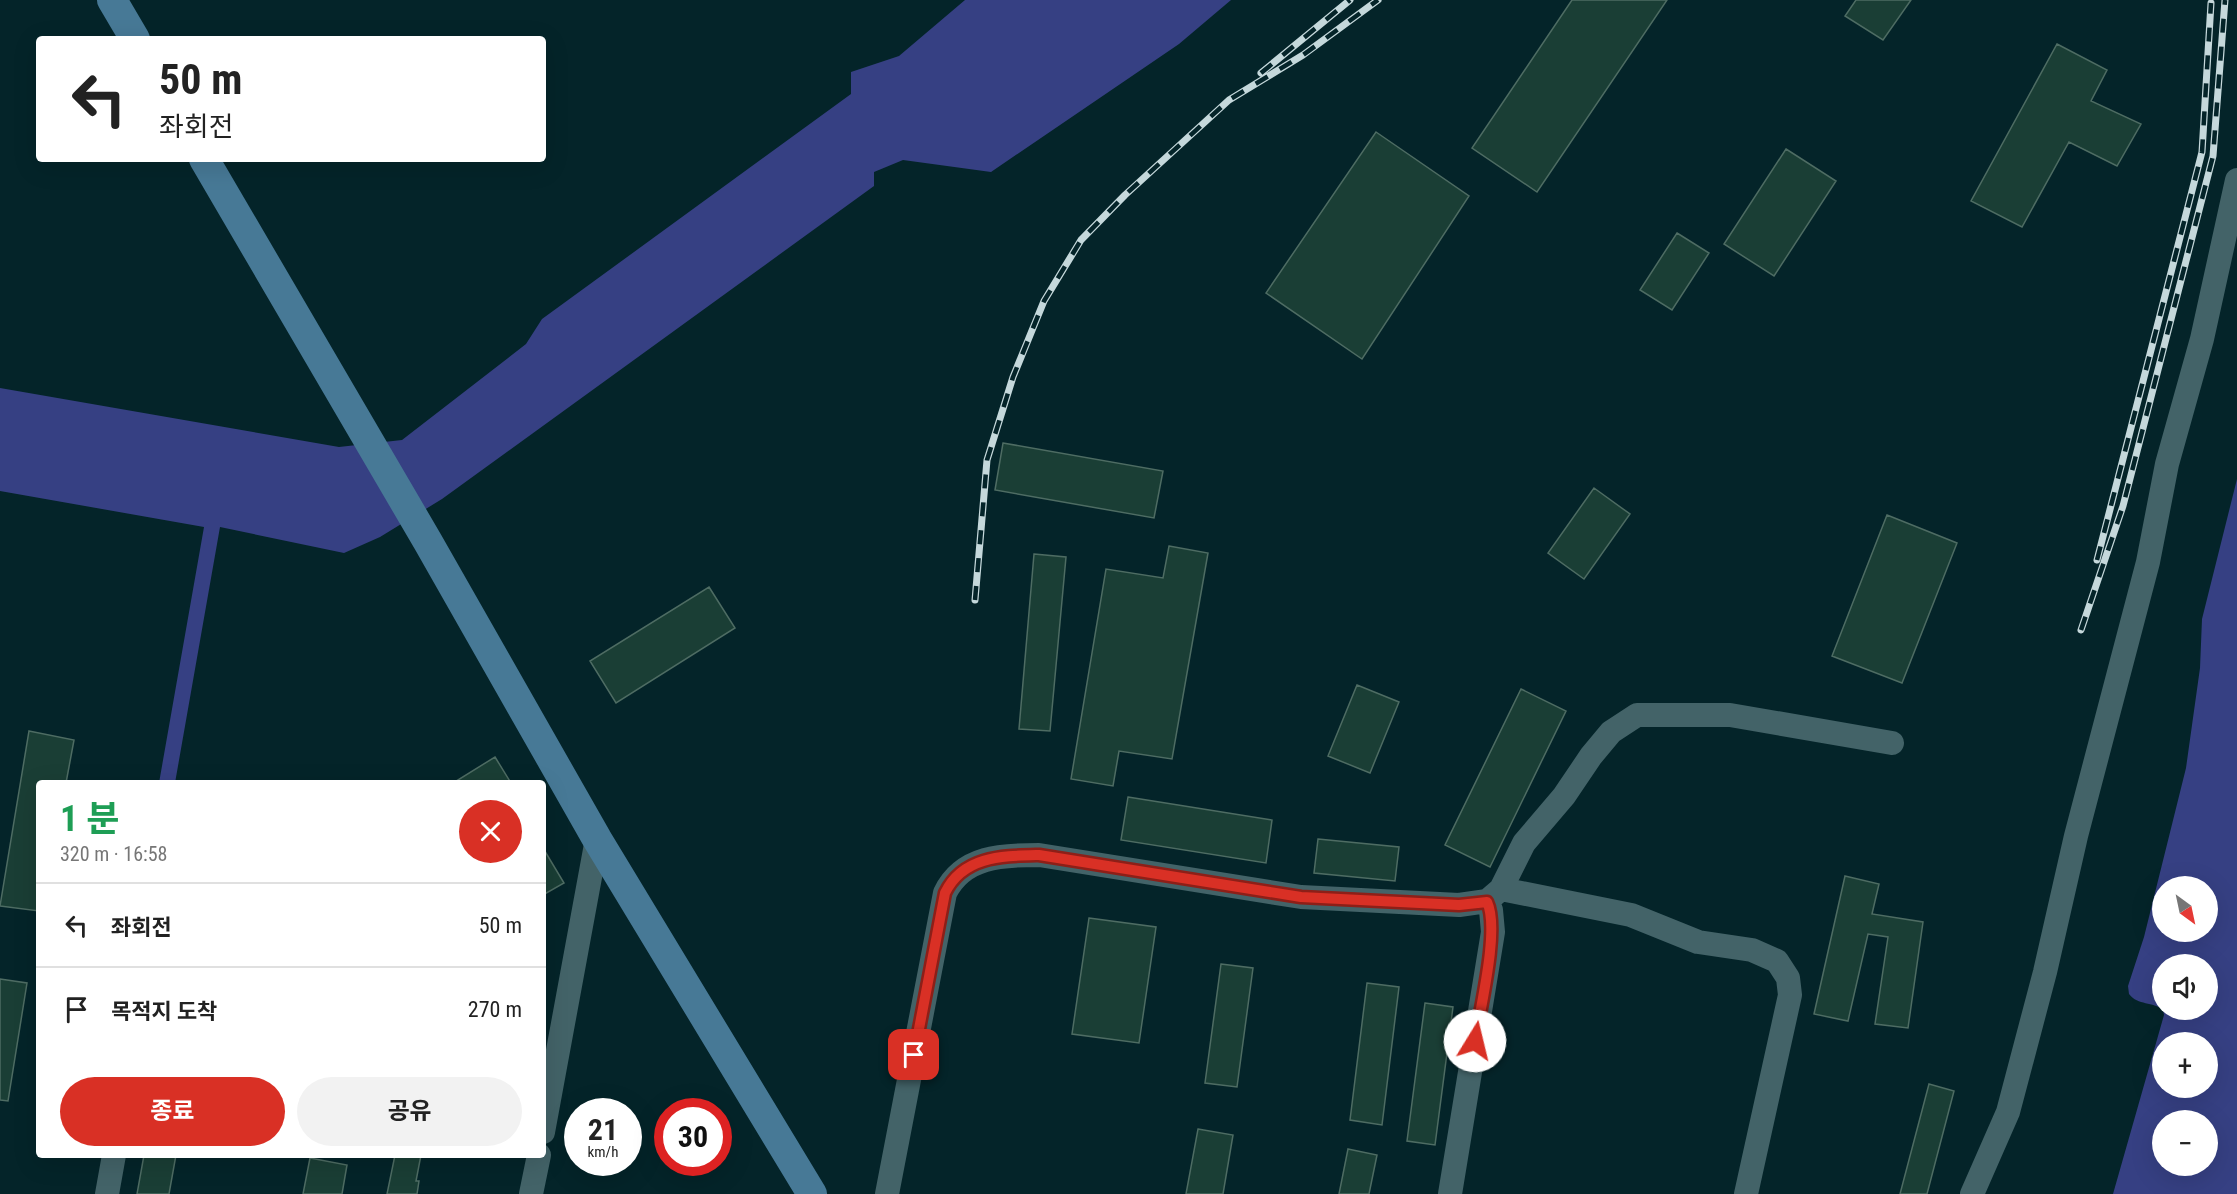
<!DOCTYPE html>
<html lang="ko">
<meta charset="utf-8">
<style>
:root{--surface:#fff;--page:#f2f2f2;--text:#222;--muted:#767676;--line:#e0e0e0;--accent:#d93025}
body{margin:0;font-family:"Roboto Condensed","Noto Sans KR",sans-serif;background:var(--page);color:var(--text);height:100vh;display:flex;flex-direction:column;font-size:22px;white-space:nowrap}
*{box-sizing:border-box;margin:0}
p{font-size:20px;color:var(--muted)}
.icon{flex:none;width:33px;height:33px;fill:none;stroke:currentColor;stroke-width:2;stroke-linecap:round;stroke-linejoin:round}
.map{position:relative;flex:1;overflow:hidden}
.side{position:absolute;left:36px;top:780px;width:510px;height:378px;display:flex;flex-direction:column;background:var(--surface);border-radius:6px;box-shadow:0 6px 24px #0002}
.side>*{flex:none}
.top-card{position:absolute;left:36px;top:36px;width:510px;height:126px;border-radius:6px;box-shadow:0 6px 24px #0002;background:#fff;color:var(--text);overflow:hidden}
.needle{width:39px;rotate:147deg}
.controls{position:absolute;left:2152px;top:876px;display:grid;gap:12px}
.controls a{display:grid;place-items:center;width:66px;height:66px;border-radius:50%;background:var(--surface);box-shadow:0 6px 24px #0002;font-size:30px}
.speed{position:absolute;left:564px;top:1098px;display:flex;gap:12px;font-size:30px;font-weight:700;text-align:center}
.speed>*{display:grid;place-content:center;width:78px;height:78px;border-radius:50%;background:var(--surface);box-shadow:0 6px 24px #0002;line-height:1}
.speed small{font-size:15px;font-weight:400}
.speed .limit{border:9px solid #d22;background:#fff;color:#111}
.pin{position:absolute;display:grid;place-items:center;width:51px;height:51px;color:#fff;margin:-26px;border-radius:12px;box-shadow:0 3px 9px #0006}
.me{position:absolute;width:66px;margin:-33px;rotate:9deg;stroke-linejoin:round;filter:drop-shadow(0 0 4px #0008)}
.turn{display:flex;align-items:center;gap:21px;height:126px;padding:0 24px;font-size:27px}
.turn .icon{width:78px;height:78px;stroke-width:2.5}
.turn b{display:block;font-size:42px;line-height:51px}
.round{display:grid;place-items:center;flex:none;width:63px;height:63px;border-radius:32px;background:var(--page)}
.summary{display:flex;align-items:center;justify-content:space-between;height:102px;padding:0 24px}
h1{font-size:36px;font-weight:700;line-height:45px;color:#1e9e55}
.action{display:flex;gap:12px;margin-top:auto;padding:12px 24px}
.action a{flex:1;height:69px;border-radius:36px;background:var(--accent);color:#fff;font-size:24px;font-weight:700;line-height:69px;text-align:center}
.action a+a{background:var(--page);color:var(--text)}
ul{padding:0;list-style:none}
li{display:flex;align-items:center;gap:18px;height:84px;padding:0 24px;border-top:2px solid var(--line)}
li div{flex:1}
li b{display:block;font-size:22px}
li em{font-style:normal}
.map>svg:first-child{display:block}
.water{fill:#364083;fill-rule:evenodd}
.building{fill:#1a3e35;stroke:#4e6c63;stroke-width:1.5}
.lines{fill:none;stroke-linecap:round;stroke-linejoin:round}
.minor{stroke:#436368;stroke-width:24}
.major{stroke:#477996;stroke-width:30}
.rail-casing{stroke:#c5d8db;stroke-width:7}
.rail{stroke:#042429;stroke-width:4.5;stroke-dasharray:14;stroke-linecap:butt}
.route-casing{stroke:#8d1f18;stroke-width:15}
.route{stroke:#d93025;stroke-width:10}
</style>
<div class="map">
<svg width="2237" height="1194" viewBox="0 0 2237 1194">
<rect width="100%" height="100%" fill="#042429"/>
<path class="water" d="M965,0H1231L1179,44L991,172L903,160L874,172V186L442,499L380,537L344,553L220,527L175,783H159L204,527L0,491V388L339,447L402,440L526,344L542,319L851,94V72L899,56Z
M2237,479V1194H2113L2164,1015L2163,1010C2153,1001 2138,1006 2129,994L2128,986L2144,937L2186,768L2200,668L2202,619ZM2163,886H2208V932H2163ZM2163,964H2208V1010H2163ZM2163,1042H2208V1088H2163ZM2163,1120H2208V1166H2163Z"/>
<path class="building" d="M1572,0H1667L1537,192L1472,148Z
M1856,0H1911L1883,40L1845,16Z
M2057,44L2107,70L2091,101L2141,124L2117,166L2069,142L2022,227L1971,201Z
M1376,132L1469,196L1362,359L1266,293Z
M1786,149L1836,181L1774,276L1724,244Z
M1677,233L1709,253L1672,310L1640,290Z
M1003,443L1163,471L1154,518L995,490Z
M1594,488L1630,514L1584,579L1548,553Z
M1887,515L1957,543L1902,683L1832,656Z
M1169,546L1208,553L1172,759L1119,751L1113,786L1071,779L1106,569L1163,578Z
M1034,554L1066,557L1050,731L1019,729Z
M709,587L735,628L616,703L590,661Z
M1357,685L1399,702L1370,773L1328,756Z
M1521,689L1566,711L1490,867L1445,845Z
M29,731L74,740L66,783H39V911L0,906Z
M495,757L511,783H453Z
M1128,797L1272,820L1266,863L1121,840Z
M1318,839L1399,847L1395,881L1314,873Z
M543,848L564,883L543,895Z
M1845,876L1879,884L1872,914L1923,922L1908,1028L1875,1024L1888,937L1868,934L1848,1021L1814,1014Z
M1089,918L1156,927L1139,1043L1072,1034Z
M1221,964L1253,968L1237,1087L1205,1083Z
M0,979L27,983L8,1101L0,1100Z
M1367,983L1399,987L1382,1125L1350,1120Z
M1425,1003L1453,1007L1435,1145L1407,1141Z
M1929,1084L1954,1091L1927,1194H1900Z
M1198,1129L1233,1135L1223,1194H1186Z
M1348,1149L1377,1155L1369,1194H1339Z
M144,1155H176L169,1194H137Z
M395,1155H421L416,1181H419L417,1194H387Z
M310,1158L347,1165L342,1194H303Z"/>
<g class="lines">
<path class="minor" d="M1501,889L1631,915L1698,942L1752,950L1777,961L1788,978L1790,995L1746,1194
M543,1132L597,839
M107,1194L114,1155
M531,1194L539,1155
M887,1194L945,893C963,856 1002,855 1039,855L1301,897L1459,905L1487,901L1501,889L1524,843L1564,796L1591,756L1611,732L1637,715H1730L1892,743
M1450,1194L1493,932L1491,910L1487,901
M1972,1194L2008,1112L2045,972L2076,836L2148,562L2167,464L2202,339L2237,180"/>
<path class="major" d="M112,0L135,39
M204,159L428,542L597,839L812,1194"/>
<g class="rail-casing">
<path id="rail" d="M1261,73L1350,0
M2097,560L2202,152L2211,3
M975,600L987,460L1013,377L1044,301L1081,240L1125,195L1229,100L1303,55L1378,0
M2081,630L2123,506L2213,156L2225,0"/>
</g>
<use href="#rail" class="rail"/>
</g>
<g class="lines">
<g class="route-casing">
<path id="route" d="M914,1055L945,893C963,856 1002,856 1039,855L1301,897L1459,905L1487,902C1500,929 1480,1009 1475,1041"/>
</g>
<use href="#route" class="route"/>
</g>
</svg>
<div class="controls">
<a><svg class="needle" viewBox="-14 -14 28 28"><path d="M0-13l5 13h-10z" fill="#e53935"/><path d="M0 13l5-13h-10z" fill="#767676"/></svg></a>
<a><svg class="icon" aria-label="sound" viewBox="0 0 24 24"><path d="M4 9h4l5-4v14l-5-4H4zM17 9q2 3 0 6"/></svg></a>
<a>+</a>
<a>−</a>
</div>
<div class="speed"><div>21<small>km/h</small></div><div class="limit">30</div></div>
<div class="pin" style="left:914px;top:1055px;background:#d93025"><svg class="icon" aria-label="arrive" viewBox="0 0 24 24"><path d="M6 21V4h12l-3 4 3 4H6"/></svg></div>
<svg class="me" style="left:1475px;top:1041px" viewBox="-20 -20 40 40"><circle r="19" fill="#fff"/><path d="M0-13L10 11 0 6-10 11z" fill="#d93025"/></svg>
<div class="top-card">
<div class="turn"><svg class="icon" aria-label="left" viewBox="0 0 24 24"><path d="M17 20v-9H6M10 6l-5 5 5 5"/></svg><div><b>50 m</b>좌회전</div></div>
</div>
<section class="side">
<div class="summary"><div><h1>1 분</h1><p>320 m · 16:58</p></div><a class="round" style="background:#d93025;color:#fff"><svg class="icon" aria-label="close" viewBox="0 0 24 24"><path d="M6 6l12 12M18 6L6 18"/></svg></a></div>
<ul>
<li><svg class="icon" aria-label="left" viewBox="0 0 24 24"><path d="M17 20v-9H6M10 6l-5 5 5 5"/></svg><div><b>좌회전</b></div><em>50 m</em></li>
<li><svg class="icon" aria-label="arrive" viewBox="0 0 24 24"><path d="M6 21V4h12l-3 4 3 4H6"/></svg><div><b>목적지 도착</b></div><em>270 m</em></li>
</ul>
<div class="action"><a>종료</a><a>공유</a></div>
</section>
</div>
